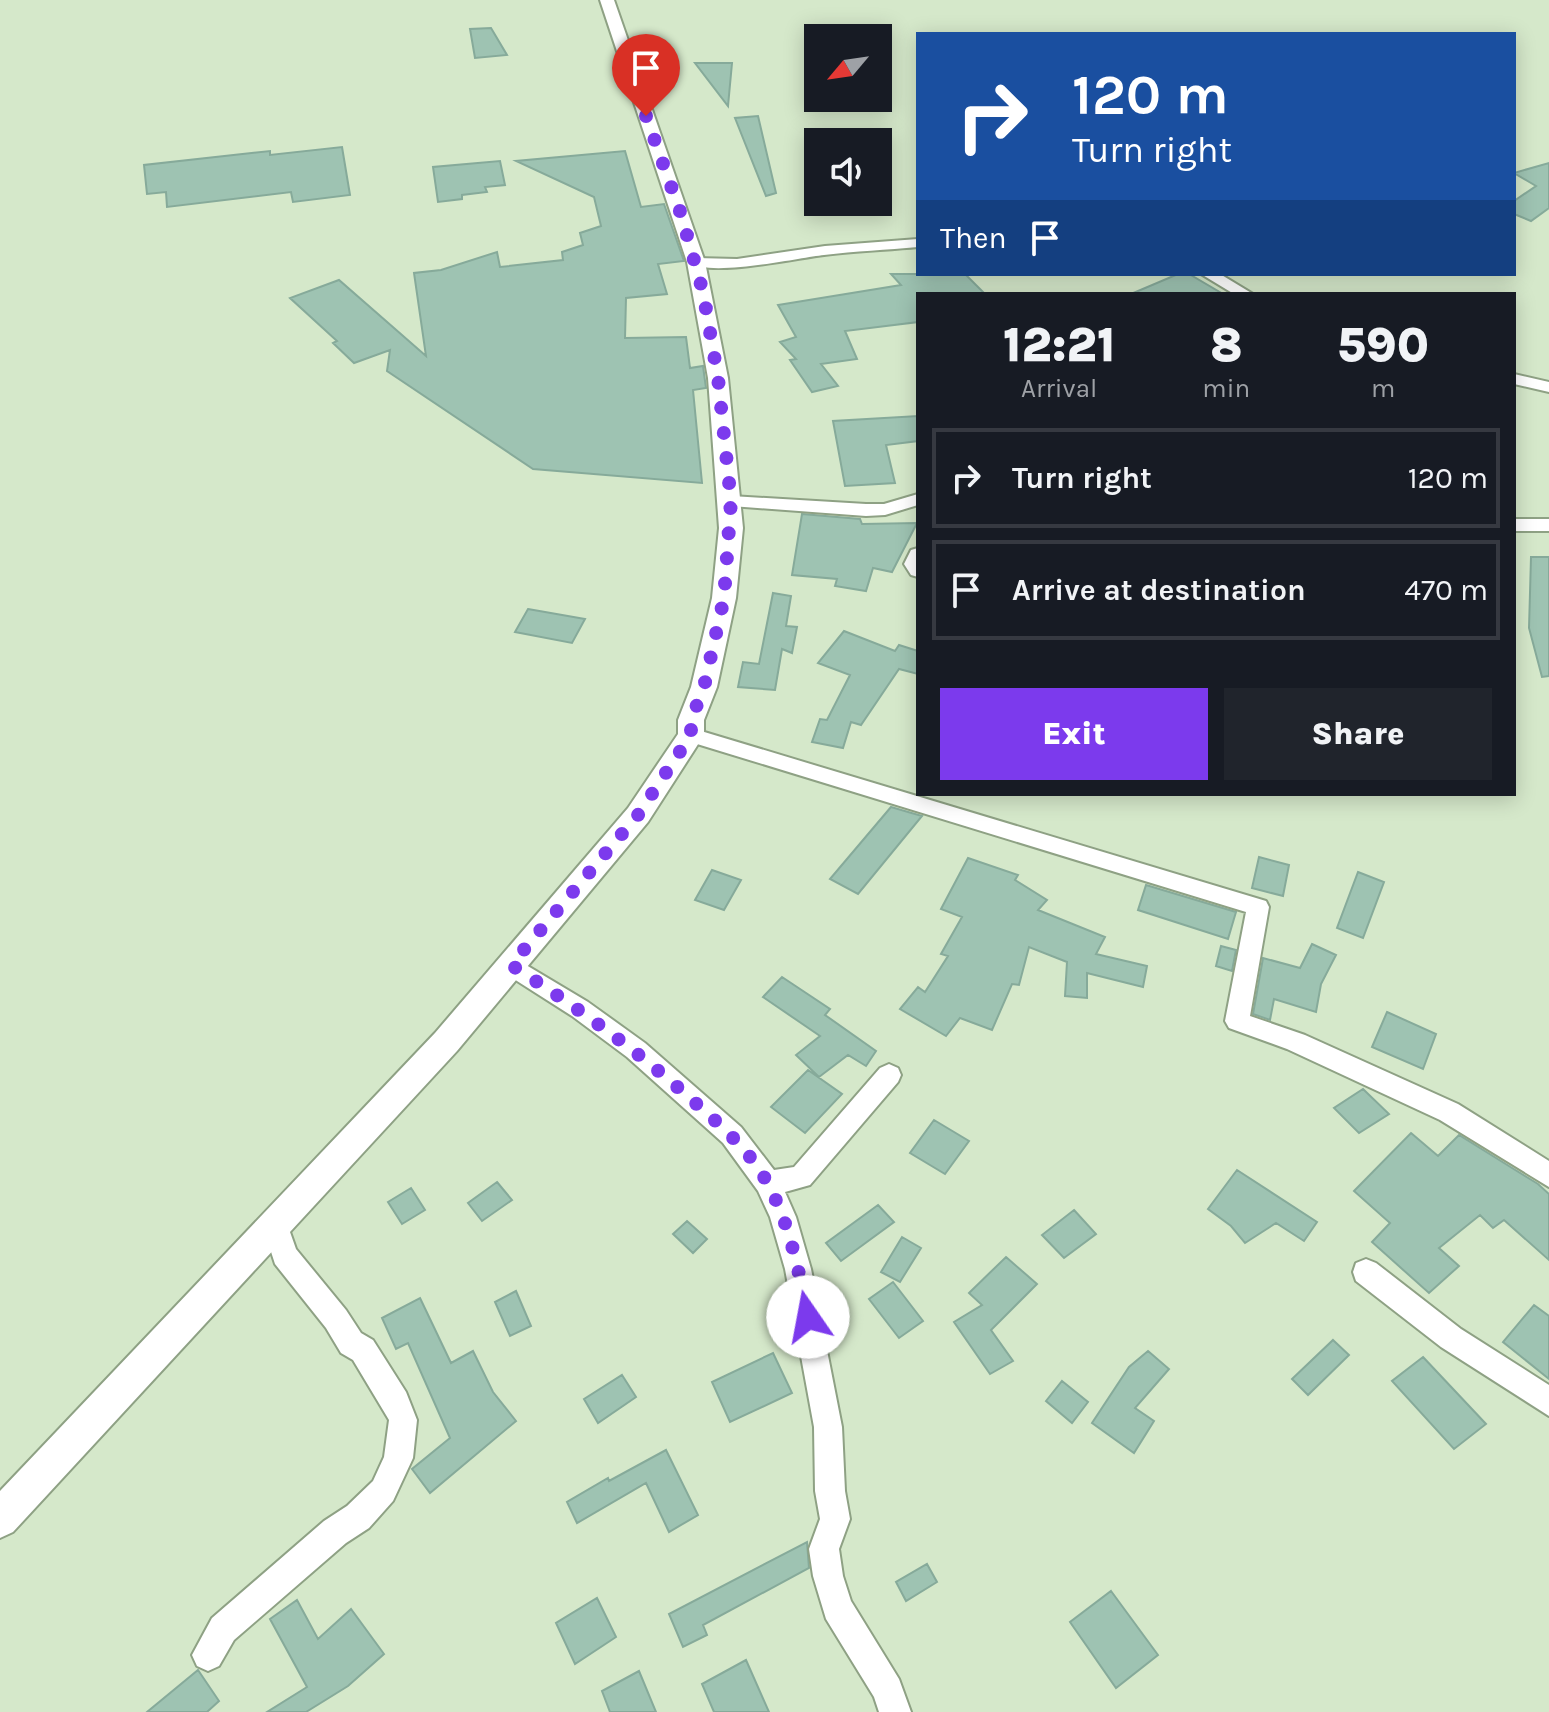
<!DOCTYPE html>
<style>
:root{--surface:#171b24;--page:#20242c;--text:#f1f3f6;--muted:#9ea1a6;--line:#363941;--accent:#7c3aed}
body{margin:0;font-family:Karla,sans-serif;background:var(--page);color:var(--text);height:100vh;display:flex;flex-direction:column;font-size:30px;white-space:nowrap}
*{box-sizing:border-box;margin:0}
p{font-size:26px;color:var(--muted)}
.icon{flex:none;width:44px;height:44px;fill:none;stroke:currentColor;stroke-width:2;stroke-linecap:round;stroke-linejoin:round}
.map{position:relative;flex:1;overflow:hidden}
.details{position:absolute;left:916px;top:292px;width:600px;height:504px;display:flex;flex-direction:column;background:var(--surface);border-radius:0px;box-shadow:0 4px 20px #0003}
.details>*{flex:none}
.hud{position:absolute;left:916px;top:32px;width:600px;height:244px;border-radius:0px;box-shadow:0 4px 20px #0003;background:#1a4fa0;color:#fff;overflow:hidden}
.needle{width:52px;rotate:241deg}
.tools{position:absolute;left:804px;top:24px;display:grid;gap:16px}
.tools a{display:grid;place-items:center;width:88px;height:88px;border-radius:0px;background:var(--surface);box-shadow:0 4px 20px #0003;font-size:40px}
.pin{position:absolute;display:grid;place-items:center;width:68px;height:68px;color:#fff;margin:-82px -34px;border-radius:50% 50% 50% 0;rotate:-45deg;box-shadow:0 0 8px #0007}
.pin .icon{rotate:45deg}
.me{position:absolute;width:88px;margin:-44px;rotate:348deg;stroke-linejoin:round;filter:drop-shadow(0 0 6px #0008)}
.turn{display:flex;align-items:center;gap:28px;height:168px;padding:0 24px;font-size:36px}
.turn .icon{width:104px;height:104px;stroke-width:2.5}
.turn b{display:block;font-size:56px;line-height:68px}
.then{display:flex;align-items:center;height:76px;padding:0 24px;background:#0003;gap:16px;font-size:30px}
.eta{display:flex;justify-content:space-evenly;align-items:center;height:136px;text-align:center}
.eta b{font-size:48px;font-weight:800;line-height:56px}
.button{display:flex;gap:16px;margin-top:auto;padding:16px 24px}
.button a{flex:1;height:92px;border-radius:0px;background:var(--accent);color:#fff;font-size:32px;font-weight:800;line-height:92px;text-align:center}
.button a+a{background:var(--page);color:var(--text)}
ul{padding:0;list-style:none}
li{display:flex;align-items:center;gap:24px;height:100px;margin:0 16px 12px;padding:0 8px;border:4px solid var(--line);border-radius:0px}
li div{flex:1}
li b{display:block;font-size:30px}
li em{font-style:normal}
.map>svg:first-child{display:block}
.building{fill:#9ec3b2;stroke:#86aa9a;stroke-width:2}
.lines{fill:none;stroke-linecap:round;stroke-linejoin:round}
.minor-casing{stroke:#8ea184;stroke-width:4}
.tertiary-casing{stroke:#8ea184;stroke-width:4}
.minor{fill:#fff;fill-rule:evenodd}
.tertiary{fill:#fff;fill-rule:evenodd}
.route{stroke:#7c3aed;stroke-width:14;stroke-dasharray:0 25.2}
</style>
<div class="map">
<svg width="1549" height="1712" viewBox="0 0 1549 1712">
<rect width="100%" height="100%" fill="#d5e8ca"/>
<path class="building" d="M491,28L507,55L475,58L470,29Z
M695,63H732L728,106Z
M758,116L776,193L766,196L735,118Z
M342,147L350,195L293,202L291,192L167,207L166,192L147,194L144,165L270,151V155Z
M625,151L641,207L664,204L684,261L658,264L667,294L626,298L625,338L686,337L690,368L703,366L706,388L693,390L702,483L533,469L387,371L390,350L354,363L333,343L337,341L290,298L339,280L426,356L414,273L441,270L497,252L500,267L563,260L562,252L583,245L580,233L601,226L594,197L516,161Z
M500,161L505,185L485,187L487,192L462,195V199L438,202L433,167Z
M1549,163V208L1531,221L1514,214V201L1536,186L1514,173Z
M891,274H965L985,294H918V322L845,331L857,359L821,364L838,386L812,392L790,360L796,359L780,342L796,337L778,305L901,285Z
M1178,274H1189L1223,294H1131Z
M918,416V441L886,445L895,483L845,486L833,421Z
M802,514L860,519L862,524L917,523L892,572L873,568L866,591L835,586L837,579L792,575Z
M1531,557H1549V676L1542,677L1529,628Z
M773,593L791,596L786,626L797,627L792,653L782,649L775,690L738,687L743,662L759,664Z
M528,609L585,619L572,643L515,632Z
M844,631L895,651L899,645L918,651V674L899,669L861,725L851,722L843,748L812,742L820,719L827,720L850,675L818,663Z
M891,807L922,816L858,894L830,879Z
M1259,857L1289,865L1283,896L1252,888Z
M968,858L1018,875L1015,880L1047,900L1038,910L1105,937L1096,954L1147,966L1143,987L1087,973V998L1065,996L1067,962L1029,947L1019,985L1012,984L992,1030L960,1018L946,1036L900,1009L918,987L925,992L948,956L941,954L962,917L941,909Z
M712,870L741,880L724,910L695,900Z
M1358,872L1384,882L1363,938L1337,928Z
M1146,885L1236,912L1228,939L1138,910Z
M1312,944L1336,955L1321,984L1316,1012L1274,999L1270,1020L1253,1014L1263,958L1300,968Z
M1221,946L1236,950L1232,971L1216,966Z
M782,977L830,1009L825,1015L876,1051L866,1066L848,1055L819,1077L796,1055L820,1036L763,997Z
M1387,1012L1436,1034L1423,1069L1372,1047Z
M808,1070L842,1094L805,1133L771,1107Z
M1363,1089L1389,1114L1359,1133L1334,1108Z
M934,1120L969,1141L945,1174L910,1153Z
M1411,1133L1438,1156L1459,1135L1538,1184L1549,1194V1260L1504,1220L1493,1228L1480,1215L1439,1248L1459,1266L1429,1293L1372,1242L1390,1223L1354,1191Z
M1237,1170L1317,1222L1304,1241L1276,1223L1245,1243L1231,1226L1208,1209Z
M497,1182L512,1200L482,1221L468,1203Z
M411,1188L425,1210L402,1224L388,1202Z
M878,1205L894,1222L841,1261L826,1243Z
M1074,1210L1096,1234L1064,1258L1042,1235Z
M687,1221L707,1239L693,1253L673,1234Z
M902,1237L921,1248L900,1282L881,1272Z
M1006,1257L1037,1284L991,1330L1013,1361L990,1374L954,1322L982,1305L969,1293Z
M893,1282L923,1321L899,1338L869,1299Z
M516,1291L531,1326L510,1336L495,1302Z
M420,1298L451,1363L473,1351L493,1392L516,1421L430,1493L412,1469L450,1438L408,1343L396,1349L382,1318Z
M1534,1305L1549,1316V1379L1503,1342Z
M1333,1340L1349,1355L1308,1395L1292,1379Z
M1148,1351L1169,1369L1135,1408L1154,1421L1134,1453L1092,1423L1129,1367Z
M773,1353L792,1393L730,1422L712,1382Z
M1423,1357L1486,1424L1454,1449L1392,1381Z
M622,1375L636,1397L598,1423L584,1399Z
M1062,1381L1088,1402L1072,1423L1046,1401Z
M666,1450L698,1515L669,1532L646,1483L577,1523L567,1502L608,1478L609,1481Z
M807,1542L809,1568L703,1625L707,1635L683,1647L669,1614Z
M927,1564L937,1582L906,1601L896,1582Z
M1111,1591L1158,1655L1116,1688L1070,1622Z
M597,1598L616,1637L575,1664L556,1623Z
M297,1600L318,1639L351,1609L384,1654L348,1686L306,1712H267L307,1687L270,1619Z
M746,1660L769,1712H714L702,1684Z
M198,1670L219,1701L207,1712H147Z
M639,1671L656,1712H610L602,1691Z"/>
<g class="lines">
<g class="minor-casing">
<path id="minor" d="M918,239V247C887,250 855,251 824,255C797,258 708,278 689,262L696,258L737,259L825,246Z
M1201,274H1220L1253,294H1234Z
M1514,374L1549,382V392L1514,384Z
M918,494V505L885,515L866,516L731,506L722,501L731,496L866,504H884Z
M1514,519H1549V531H1514Z
M918,548V577L911,575L904,564L911,550Z
M691,728L1266,901L1269,907L1250,1016L1305,1035L1458,1104L1549,1161V1187L1440,1120L1287,1049L1229,1028L1225,1021L1246,912L684,740L681,735L684,730Z
M511,956L588,1002L645,1043L741,1127L774,1170L794,1167L880,1068L889,1064L898,1068L901,1075L898,1082L810,1185L785,1192L796,1217L811,1269L842,1427L845,1491L850,1519L839,1549L843,1576L851,1601L899,1679L911,1712H879L874,1697L826,1619L813,1576L809,1549L820,1519L815,1491L814,1427L785,1269L770,1217L758,1191L723,1143L627,1057L572,1016L503,972L499,965L503,958Z
M275,1212L284,1215L296,1249L346,1310L361,1333L373,1340L406,1392L417,1420L413,1458L393,1501L369,1528L346,1543L234,1640L219,1666L208,1671L197,1666L192,1655L212,1618L324,1521L347,1506L373,1481L384,1457L389,1420L353,1360L341,1353L326,1328L275,1264L262,1224L266,1215Z
M1366,1259L1376,1263L1461,1329L1549,1385V1416L1441,1347L1356,1281L1353,1272L1356,1263Z"/>
</g>
<g class="tertiary-casing">
<path id="tertiary" d="M600,0H614L705,262L728,378L743,528L736,598L717,687L704,720V735L648,822L457,1051L13,1532L0,1538V1491L435,1033L628,808L678,734V720L691,687L712,598L719,528L708,378L687,262Z"/>
</g>
<use href="#minor" class="minor"/>
<use href="#tertiary" class="tertiary"/>
</g>
<g class="lines">
<path class="route" d="M646,116L681,214L703,292L718,378L731,501L724,598L704,687L691,720V735L638,815L511,965C575,1006 634,1048 691,1099C720,1125 749,1149 768,1184C790,1225 799,1272 808,1317"/>
</g>
</svg>
<div class="tools">
<a><svg class="needle" viewBox="-14 -14 28 28"><path d="M0-13l5 13h-10z" fill="#e53935"/><path d="M0 13l5-13h-10z" fill="#9ea1a6"/></svg></a>
<a><svg class="icon" aria-label="sound" viewBox="0 0 24 24"><path d="M4 9h4l5-4v14l-5-4H4zM17 9q2 3 0 6"/></svg></a>
</div>
<div class="pin" style="left:646px;top:116px;background:#d93025"><svg class="icon" aria-label="arrive" viewBox="0 0 24 24"><path d="M6 21V4h12l-3 4 3 4H6"/></svg></div>
<svg class="me" style="left:808px;top:1317px" viewBox="-20 -20 40 40"><circle r="19" fill="#fff"/><path d="M0-13L10 11 0 6-10 11z" fill="#7c3aed"/></svg>
<div class="hud">
<div class="turn"><svg class="icon" aria-label="right" viewBox="0 0 24 24"><path d="M7 20v-9h11M14 6l5 5-5 5"/></svg><div><b>120 m</b>Turn right</div></div>
<div class="then">Then<svg class="icon" aria-label="arrive" viewBox="0 0 24 24"><path d="M6 21V4h12l-3 4 3 4H6"/></svg></div>
</div>
<section class="details">
<div class="eta">
<div><b>12:21</b><p>Arrival</p></div>
<div><b>8</b><p>min</p></div>
<div><b>590</b><p>m</p></div>
</div>
<ul>
<li><svg class="icon" aria-label="right" viewBox="0 0 24 24"><path d="M7 20v-9h11M14 6l5 5-5 5"/></svg><div><b>Turn right</b></div><em>120 m</em></li>
<li><svg class="icon" aria-label="arrive" viewBox="0 0 24 24"><path d="M6 21V4h12l-3 4 3 4H6"/></svg><div><b>Arrive at destination</b></div><em>470 m</em></li>
</ul>
<div class="button"><a>Exit</a><a>Share</a></div>
</section>
</div>
